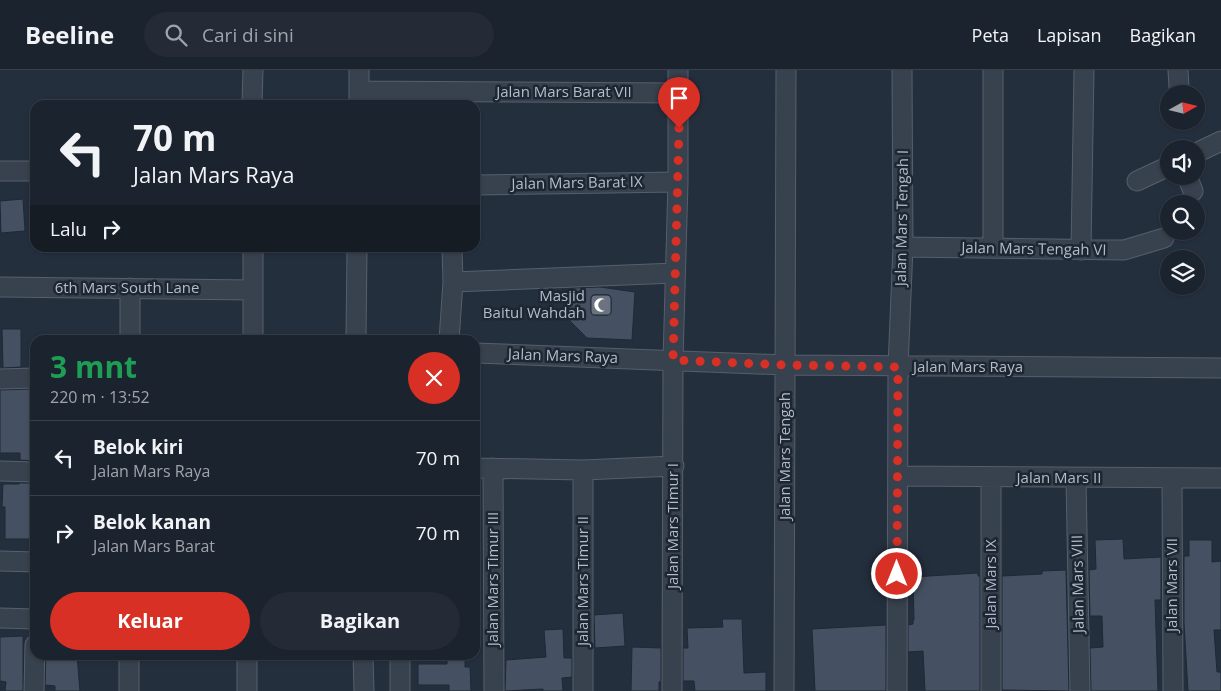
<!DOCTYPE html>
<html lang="id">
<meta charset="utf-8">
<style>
:root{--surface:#1b232e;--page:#242b36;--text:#f1f3f6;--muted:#a0a4aa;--line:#39404a;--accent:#d93025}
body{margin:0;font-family:"Open Sans",sans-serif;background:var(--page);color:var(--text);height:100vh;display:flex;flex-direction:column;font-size:19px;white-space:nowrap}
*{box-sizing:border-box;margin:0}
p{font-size:16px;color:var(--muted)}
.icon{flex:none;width:28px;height:28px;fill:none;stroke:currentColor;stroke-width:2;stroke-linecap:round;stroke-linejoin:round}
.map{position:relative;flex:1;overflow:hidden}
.sheet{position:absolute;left:30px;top:265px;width:450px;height:325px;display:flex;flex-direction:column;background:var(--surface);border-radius:15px;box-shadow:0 1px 4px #0004,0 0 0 1px var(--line)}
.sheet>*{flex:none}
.guide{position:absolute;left:30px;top:30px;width:450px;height:152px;border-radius:15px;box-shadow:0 1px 4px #0004,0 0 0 1px var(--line);background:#1b232e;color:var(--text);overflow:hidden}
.needle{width:32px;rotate:82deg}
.fabs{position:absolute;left:1160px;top:15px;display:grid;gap:10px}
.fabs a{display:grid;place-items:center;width:45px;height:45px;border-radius:50%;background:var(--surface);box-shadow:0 1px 4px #0004,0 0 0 1px var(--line);font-size:25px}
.pin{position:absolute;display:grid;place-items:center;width:42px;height:42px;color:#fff;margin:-51px -21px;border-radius:50% 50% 50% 0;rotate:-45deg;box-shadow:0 0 5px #0007}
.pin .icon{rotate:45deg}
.me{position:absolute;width:55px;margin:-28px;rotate:0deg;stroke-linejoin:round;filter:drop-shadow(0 0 4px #0008)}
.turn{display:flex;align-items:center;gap:18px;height:105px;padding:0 20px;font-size:22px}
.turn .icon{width:65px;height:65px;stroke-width:2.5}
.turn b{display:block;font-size:35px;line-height:42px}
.then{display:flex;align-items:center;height:48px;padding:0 20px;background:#0003;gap:10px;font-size:19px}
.round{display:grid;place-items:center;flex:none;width:52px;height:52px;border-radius:26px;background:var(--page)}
.summary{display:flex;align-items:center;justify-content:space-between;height:85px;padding:0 20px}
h1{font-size:30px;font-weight:700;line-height:38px;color:#1e9e55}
.cta{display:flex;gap:10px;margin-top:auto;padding:10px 20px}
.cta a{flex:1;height:58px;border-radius:30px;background:var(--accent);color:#fff;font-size:20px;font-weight:700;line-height:58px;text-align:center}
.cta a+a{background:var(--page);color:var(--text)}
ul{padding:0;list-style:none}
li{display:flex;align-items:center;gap:15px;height:75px;padding:0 20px;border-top:1px solid var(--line)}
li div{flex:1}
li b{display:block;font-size:19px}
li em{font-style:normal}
header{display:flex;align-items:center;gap:30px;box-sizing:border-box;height:70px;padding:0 25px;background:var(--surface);border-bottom:1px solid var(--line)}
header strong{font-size:24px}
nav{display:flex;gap:28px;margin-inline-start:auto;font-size:18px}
.search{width:350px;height:45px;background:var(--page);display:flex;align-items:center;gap:12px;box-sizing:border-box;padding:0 18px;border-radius:28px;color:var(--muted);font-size:19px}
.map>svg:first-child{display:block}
.building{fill:#455162;stroke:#1f2835}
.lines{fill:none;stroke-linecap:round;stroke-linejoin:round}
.minor-casing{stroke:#565f6c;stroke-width:21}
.minor{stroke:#38414e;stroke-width:19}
.route{stroke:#d93025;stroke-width:9;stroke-dasharray:0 16.2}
.labels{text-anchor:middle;stroke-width:5;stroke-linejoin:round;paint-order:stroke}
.street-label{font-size:15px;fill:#b4bcc9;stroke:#1d2633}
.poi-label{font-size:15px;fill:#b4bcc9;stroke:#1d2633;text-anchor:end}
</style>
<header>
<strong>Beeline</strong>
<div class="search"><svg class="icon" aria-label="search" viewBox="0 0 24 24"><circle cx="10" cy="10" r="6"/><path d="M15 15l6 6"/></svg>Cari di sini</div>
<nav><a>Peta</a><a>Lapisan</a><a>Bagikan</a></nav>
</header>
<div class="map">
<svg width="1221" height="621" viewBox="0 0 1221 621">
<rect width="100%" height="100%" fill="#242f3e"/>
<path class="building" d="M23,129L25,161L1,163L0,131Z
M600,217L635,222L632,270L587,268L566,247L573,218Z
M2,259H21V297L3,298Z
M30,319L31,349H35V391L20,390V383H0V320Z
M19,413H35V469H5V437H2L3,414H19Z
M1123,469L1124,489L1161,487V530H1155L1158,621H1091L1090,578L1103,577L1102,546H1090L1089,500L1096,499L1095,470Z
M1189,470H1212V492L1221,491V560H1214L1217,602H1221V621H1188L1184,553V486H1189Z
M1066,500L1069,621L1002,620V506L1042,504V501Z
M978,503V506H980V621H925L923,581L908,582V555L913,554V550H914L913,507Z
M623,543L625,576L595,578L594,545Z
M722,549H742L744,603L766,602V621H695L694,611H683V578H688L687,558L723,557Z
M886,555V621H815L812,559Z
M563,559L564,588H572V607L562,608L563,621H543V619L505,621L506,590L546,587L544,560Z
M23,566V621H5L6,612L0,611V567Z
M632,577L661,578V612H659V621H631Z
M46,585H77L80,621H55V616L45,615Z
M447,585H465V597H470L471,621H449V615H418V594H447Z"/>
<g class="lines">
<g class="minor-casing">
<path id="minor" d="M1178,0L1179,17
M359,21L679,23
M252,35L253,0
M359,35V0
M1196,83L1221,71
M0,101H35
M1187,106L1193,121
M1137,111L1169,96
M475,115L678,112
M903,177L1124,180L1164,168
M993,178V0
M1081,180L1084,0
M453,212L675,203
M0,217L253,220
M130,218V270
M253,270V178
M356,270L357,178
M449,270L453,212L452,178
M475,283L785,295L1221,298
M0,309L35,308
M475,398L583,400L674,396
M493,398L494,621
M0,401L35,402
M898,406L1221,408
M1076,408L1080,621
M1172,408L1173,621
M0,491L35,492
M0,548L35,549
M363,585L364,621
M34,621L35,575
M129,621V585
M247,621V585
M400,621V585
M583,621V400
M672,621L673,290L678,112V0
M784,621L786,0
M897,621L898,297L903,177L902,0
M991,621V408"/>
</g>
<use href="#minor" class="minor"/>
</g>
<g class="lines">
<path class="route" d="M679,58L673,290L785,295L898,297L897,504"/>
</g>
<defs>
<g id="mosque-square" transform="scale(1.125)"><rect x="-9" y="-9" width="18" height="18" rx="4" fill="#6b7280" stroke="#1d2633"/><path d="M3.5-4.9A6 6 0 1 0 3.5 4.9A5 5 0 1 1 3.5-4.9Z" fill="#fff"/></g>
</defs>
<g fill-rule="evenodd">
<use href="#mosque-square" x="601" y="235"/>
</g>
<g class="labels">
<g class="street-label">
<text x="564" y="27">Jalan Mars Barat VII</text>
<text transform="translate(577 113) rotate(-1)" y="5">Jalan Mars Barat IX</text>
<text transform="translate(902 148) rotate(-89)" y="5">Jalan Mars Tengah I</text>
<text transform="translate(1034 179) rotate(1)" y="5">Jalan Mars Tengah VI</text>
<text x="127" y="223">6th Mars South Lane</text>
<text transform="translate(563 286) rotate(2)" y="5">Jalan Mars Raya</text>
<text x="968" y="302">Jalan Mars Raya</text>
<text transform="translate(785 386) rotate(-90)" y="5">Jalan Mars Tengah</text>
<text x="1059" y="413">Jalan Mars II</text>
<text transform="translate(673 456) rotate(-90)" y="5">Jalan Mars Timur I</text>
<text transform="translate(493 509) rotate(-90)" y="5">Jalan Mars Timur III</text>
<text transform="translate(583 511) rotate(-90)" y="5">Jalan Mars Timur II</text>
<text transform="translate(991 514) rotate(-90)" y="5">Jalan Mars IX</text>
<text transform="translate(1078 514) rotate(-91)" y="5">Jalan Mars VIII</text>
<text transform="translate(1172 515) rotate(-90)" y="5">Jalan Mars VII</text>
</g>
<g class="poi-label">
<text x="585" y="231">Masjid<tspan x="585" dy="17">Baitul Wahdah</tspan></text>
</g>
</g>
</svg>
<div class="fabs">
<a><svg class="needle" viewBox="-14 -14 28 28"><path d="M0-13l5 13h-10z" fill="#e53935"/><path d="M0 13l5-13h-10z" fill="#a0a4aa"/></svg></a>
<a><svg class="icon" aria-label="sound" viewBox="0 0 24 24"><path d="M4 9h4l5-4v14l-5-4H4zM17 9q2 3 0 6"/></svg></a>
<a><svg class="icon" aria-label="search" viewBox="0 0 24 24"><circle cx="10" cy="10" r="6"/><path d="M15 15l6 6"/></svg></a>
<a><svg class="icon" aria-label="layers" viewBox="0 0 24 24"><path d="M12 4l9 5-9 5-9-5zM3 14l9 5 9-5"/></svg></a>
</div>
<div class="pin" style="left:679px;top:58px;background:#d93025"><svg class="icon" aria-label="arrive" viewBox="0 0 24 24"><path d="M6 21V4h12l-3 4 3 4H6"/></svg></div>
<svg class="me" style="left:897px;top:504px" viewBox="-20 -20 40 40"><circle r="17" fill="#d93025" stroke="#fff" stroke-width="3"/><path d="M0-11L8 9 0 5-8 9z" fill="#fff"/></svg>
<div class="guide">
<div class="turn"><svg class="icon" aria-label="left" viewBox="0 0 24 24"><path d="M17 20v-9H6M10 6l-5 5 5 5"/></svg><div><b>70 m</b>Jalan Mars Raya</div></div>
<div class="then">Lalu<svg class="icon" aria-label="right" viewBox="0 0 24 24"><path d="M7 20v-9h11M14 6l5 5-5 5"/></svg></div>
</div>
<section class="sheet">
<div class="summary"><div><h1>3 mnt</h1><p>220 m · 13:52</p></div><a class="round" style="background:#d93025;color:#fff"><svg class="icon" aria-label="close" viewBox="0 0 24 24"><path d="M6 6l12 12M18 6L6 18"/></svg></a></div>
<ul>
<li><svg class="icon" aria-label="left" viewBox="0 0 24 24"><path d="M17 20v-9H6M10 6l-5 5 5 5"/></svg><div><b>Belok kiri</b><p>Jalan Mars Raya</p></div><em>70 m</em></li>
<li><svg class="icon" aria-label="right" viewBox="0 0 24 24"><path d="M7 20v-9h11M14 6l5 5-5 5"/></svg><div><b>Belok kanan</b><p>Jalan Mars Barat</p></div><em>70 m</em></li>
</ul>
<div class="cta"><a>Keluar</a><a>Bagikan</a></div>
</section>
</div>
